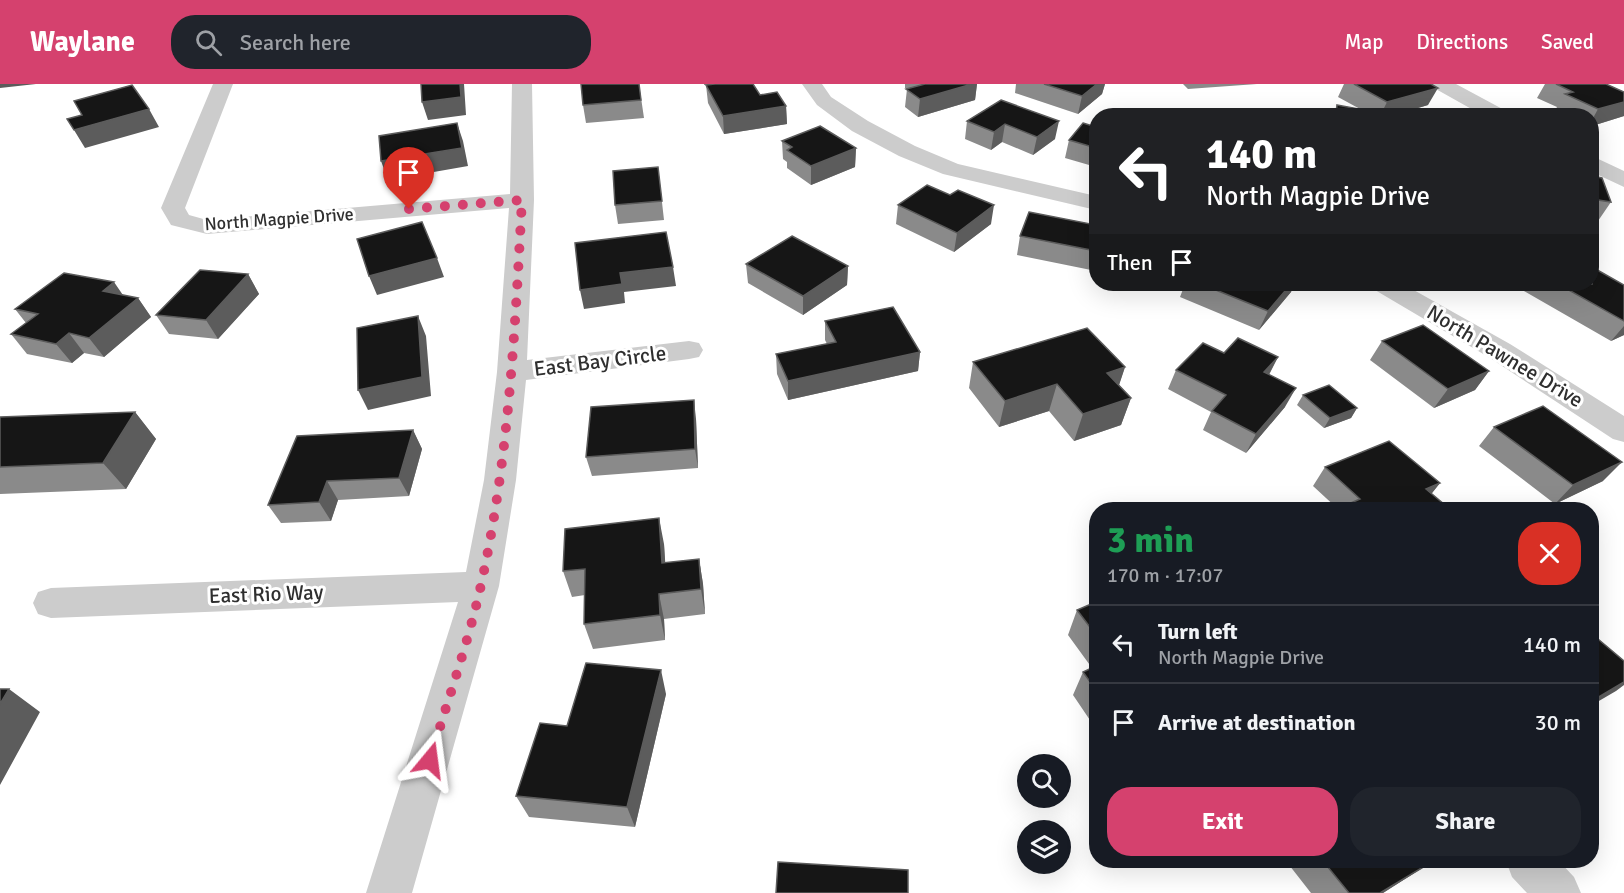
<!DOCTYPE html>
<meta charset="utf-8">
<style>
:root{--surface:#171b24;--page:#20242c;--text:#f1f3f6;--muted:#9ea1a6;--line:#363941;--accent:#d5416e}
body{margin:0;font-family:Signika,sans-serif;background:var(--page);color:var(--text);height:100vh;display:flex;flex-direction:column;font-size:22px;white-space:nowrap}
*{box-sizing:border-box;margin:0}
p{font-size:20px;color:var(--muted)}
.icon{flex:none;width:33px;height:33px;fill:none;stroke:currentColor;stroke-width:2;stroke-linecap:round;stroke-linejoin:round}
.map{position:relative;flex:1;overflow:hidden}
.drawer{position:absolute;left:1089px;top:418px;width:510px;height:366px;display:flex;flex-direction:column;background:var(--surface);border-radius:24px;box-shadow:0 6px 24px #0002}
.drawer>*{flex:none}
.guide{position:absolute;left:1089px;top:24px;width:510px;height:183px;border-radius:24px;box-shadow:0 6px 24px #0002;background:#202124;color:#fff;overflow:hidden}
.buttons{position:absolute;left:1017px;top:670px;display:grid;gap:12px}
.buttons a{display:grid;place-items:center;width:54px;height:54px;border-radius:50%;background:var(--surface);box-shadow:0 6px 24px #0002;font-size:30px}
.pin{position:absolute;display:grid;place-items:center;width:51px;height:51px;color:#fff;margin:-62px -26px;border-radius:50% 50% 50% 0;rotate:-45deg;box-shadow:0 0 6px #0007}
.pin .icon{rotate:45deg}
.me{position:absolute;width:66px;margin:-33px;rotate:16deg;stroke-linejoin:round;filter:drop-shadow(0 0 4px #0008)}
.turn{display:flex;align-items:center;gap:21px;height:126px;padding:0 18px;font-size:27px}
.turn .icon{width:78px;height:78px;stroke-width:2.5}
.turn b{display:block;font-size:42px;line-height:51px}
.then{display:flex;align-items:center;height:57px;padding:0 18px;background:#0003;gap:12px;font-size:22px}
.round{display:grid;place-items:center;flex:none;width:63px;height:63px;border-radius:24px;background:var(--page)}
.headline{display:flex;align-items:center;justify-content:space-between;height:102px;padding:0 18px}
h1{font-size:36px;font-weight:800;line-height:45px;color:#1e9e55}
.cta{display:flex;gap:12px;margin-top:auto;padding:12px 18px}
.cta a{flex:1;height:69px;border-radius:24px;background:var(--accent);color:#fff;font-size:24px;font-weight:800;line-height:69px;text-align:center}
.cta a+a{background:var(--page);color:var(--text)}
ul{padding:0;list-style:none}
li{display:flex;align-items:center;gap:18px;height:78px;padding:0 18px;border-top:2px solid var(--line)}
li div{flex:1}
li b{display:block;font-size:22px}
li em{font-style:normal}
header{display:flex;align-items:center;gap:36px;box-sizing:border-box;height:84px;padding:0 30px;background:var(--accent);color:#fff}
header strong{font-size:28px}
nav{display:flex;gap:33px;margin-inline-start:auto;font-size:21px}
.search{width:420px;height:54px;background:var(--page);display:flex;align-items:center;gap:15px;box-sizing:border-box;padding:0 21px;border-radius:24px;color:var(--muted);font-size:22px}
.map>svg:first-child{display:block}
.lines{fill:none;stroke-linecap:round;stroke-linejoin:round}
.minor{fill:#ccc;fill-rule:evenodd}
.wall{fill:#8a8a8a}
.shaded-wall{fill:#5c5c5c}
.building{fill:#161616;stroke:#5c5c5c;stroke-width:1.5}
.route{stroke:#d5416e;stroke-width:10;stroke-dasharray:0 18}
.labels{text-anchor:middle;stroke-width:6;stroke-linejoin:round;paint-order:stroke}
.far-street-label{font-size:18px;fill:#2f2f2f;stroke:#fff}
.street-label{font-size:21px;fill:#2f2f2f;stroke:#fff}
</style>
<header>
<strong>Waylane</strong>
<div class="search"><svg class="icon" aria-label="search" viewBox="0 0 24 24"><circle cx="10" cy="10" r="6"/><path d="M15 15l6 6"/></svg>Search here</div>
<nav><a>Map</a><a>Directions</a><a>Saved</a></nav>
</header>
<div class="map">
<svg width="1624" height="809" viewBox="0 0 1624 809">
<rect width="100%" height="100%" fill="#fff"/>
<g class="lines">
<path class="minor" d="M213,0H233L185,124L189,131L207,136L510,110L512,0H532L534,116L527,276L689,257L699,259L703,266L699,273L689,275L526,296L516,396L499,502L412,809H366L458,518L51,534L38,530L33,519L38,508L51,504L466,488L484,396L497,288L509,124L207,150L171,141L161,124Z
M802,0H822L831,13L868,37L915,62L958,80L1096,112V126L943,90L899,72L852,47L817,21Z
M1431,0H1456L1508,28L1511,32H1484L1434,4Z
M1592,72L1624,87V103L1592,88Z
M1371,200H1403L1510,260L1624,332V358L1613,355L1490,274L1375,206Z
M1506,777H1559L1574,793L1581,809H1527L1512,793Z"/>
</g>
<path class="wall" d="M639,0L644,34L586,39L583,21Z
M704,0H753L760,11L786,22L787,40L724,50L708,19L706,1H710H704Z
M905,0H977L975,16L918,33L905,23L907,5L905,4Z
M1016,0H1105L1102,10L1078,30L1015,9Z
M1183,0H1257L1188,5Z
M1344,0H1431L1428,21L1393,31L1396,32H1332L1337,21L1360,25L1338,13Z
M1545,0H1606L1624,8V32L1592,42V32H1562L1554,28L1557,23L1537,14Z
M1001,16L1055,55L1033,71L1002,58L991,66L965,55L967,37Z
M1096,43V83L1065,74L1069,56Z
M782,57L856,64L855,83L811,101L787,84V78L783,75Z
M658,83L664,136L618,140L615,121Z
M1592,92L1611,118L1598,137L1592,136Z
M898,121L991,140L954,168L896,140Z
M1096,141V187L1017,171L1020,152Z
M746,180L848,182L847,201L803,231L748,199Z
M248,190L259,210L218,255L169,250L156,231Z
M1185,200H1294L1291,208L1259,246L1180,213Z
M1529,200H1592L1624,201V251L1611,257L1524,207Z
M122,211L138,214L151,233L104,273L84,269L72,279L27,270L11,250L26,239L15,225Z
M825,237L920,268L918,287L788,316L777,290L776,270L827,260L825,256Z
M1382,257L1489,287L1475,306L1434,324L1370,276Z
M1278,273L1269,291L1285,323L1246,369L1203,346L1211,328L1168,305L1176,286Z
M973,278L1125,283L1119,301L1131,314L1121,341L1074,357L1049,327L999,343L969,304Z
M1303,311L1357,324L1351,334L1324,344L1297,321Z
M135,328L156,355L126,405L0,410V333Z
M696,335L698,384L592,392L586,373Z
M1494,343L1603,397L1555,420L1479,362Z
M413,346L422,365L409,412L338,416L331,437L281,439L268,421Z
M1325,383L1440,399L1431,410L1451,426H1339L1313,402Z
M664,460L665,479L699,475L703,500L705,530L664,535L665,556L593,565L584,540L585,511L572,513L563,487Z
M1096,518V645L1073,611L1083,588L1092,584L1068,551L1077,526Z
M666,610L635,743L529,733L516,712L567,642Z
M1286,777H1428L1430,779L1383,809H1311Z"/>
<path class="shaded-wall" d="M0,0H36L0,4Z
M460,0H464L466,31L428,36L422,18Z
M972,0H977L975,16L918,33L920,15Z
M1097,0H1105L1102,10L1078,30L1082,12Z
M1438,4L1428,21L1392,32H1380L1387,18Z
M1624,18V32L1592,42V36L1598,25Z
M786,22L787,40L724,50L723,32Z
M149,25L159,43L85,64L74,46Z
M1059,37L1055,55L1033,71L1037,53Z
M457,39L463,57L468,82L388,96L381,77Z
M1005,40L1002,58L991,66L994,48Z
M856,64L855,83L811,101V82Z
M994,121L991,140L954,168L957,149Z
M437,174L444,193L377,211L369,192Z
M848,182L847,201L803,231V212Z
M673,183L676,202L624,208L625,219L584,225L580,206L620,189Z
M248,190L259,210L218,255L206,236Z
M114,198L127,217L103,207Z
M1291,200H1294L1291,208L1259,246L1268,227Z
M138,214L151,233L104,273L89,254Z
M418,232L426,252L431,312L368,326L358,306Z
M1624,242V251L1611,257Z
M69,249L84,269L72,279L56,260Z
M920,268L918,287L788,316V297Z
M1278,273L1268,292L1264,288Z
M1125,283L1116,310L1107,289Z
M1489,287L1475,306L1434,324L1448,305Z
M1057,300L1049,327L999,343L1005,317Z
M1296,304L1285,323L1246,369L1256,350Z
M1131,314L1121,341L1074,357L1083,330Z
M694,316L696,335L698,384L695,365Z
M1357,324L1351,334L1324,344L1330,334Z
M135,328L156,355L126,405L103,379Z
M413,346L422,365L409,412L399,394Z
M1622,378L1603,397L1555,420L1573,401Z
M327,397L338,416L331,437L319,418Z
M1440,399L1425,418L1426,405Z
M659,434L664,460L667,505L662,479Z
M699,475L703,500L705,530L701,505Z
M659,510L664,535L665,556L660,531Z
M661,586L666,610L635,743L627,723Z
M1624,598V601L1616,607L1592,621V617Z
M9,605L40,628L0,701V620Z
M1430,779L1383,809H1380Z"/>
<path class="building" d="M421,0H460L461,13L422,18Z
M581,0H639L641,16L583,21Z
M715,0H753L760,11L777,8L786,22L723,32L706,1Z
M925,0H972L920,15L906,5Z
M1044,0H1097L1082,12Z
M1354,0H1431L1438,4L1387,18Z
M1556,0H1606L1624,8V18L1598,25L1565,10L1573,8Z
M132,1L149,25L74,46L67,35L82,31L74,17Z
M1001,16L1059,37L1037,53L1005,40L994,48L967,37Z
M1337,21L1396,32H1336Z
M457,39L462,64L381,77L379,52Z
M1083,39L1096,43V64L1069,56Z
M820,42L856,64L811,82L787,66L792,63L782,57Z
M658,83L662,117L615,121L613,87Z
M1592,92L1602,94L1611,118L1592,115Z
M927,101L950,111L958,106L994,121L957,149L898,121Z
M1029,128L1096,141V167L1020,152Z
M422,138L437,174L369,192L357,155Z
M666,148L673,183L620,189L622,200L580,206L575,159Z
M792,152L848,182L803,212L746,180Z
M1592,183L1624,201V237L1558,200H1592Z
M200,186L248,190L206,236L156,231Z
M64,189L114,198L103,207L138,214L89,254L69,249L56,260L11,250L38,230L15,225Z
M1201,200H1291L1268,227Z
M893,223L920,268L788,297L776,270L836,258L825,237Z
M418,232L422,293L358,306L357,244Z
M1423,241L1489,287L1448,305L1382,257Z
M1087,244L1125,283L1107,289L1131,314L1083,330L1057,300L1005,317L973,278Z
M1238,254L1278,273L1264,288L1296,304L1256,350L1212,327L1226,311L1176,286L1203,259L1224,269Z
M1329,301L1357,324L1330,334L1303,311Z
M694,316L695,365L586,373L591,323Z
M1543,322L1622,378L1573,401L1494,343Z
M135,328L103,379L0,383V333Z
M413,346L399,394L327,397L319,418L268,421L297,352Z
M1389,357L1440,399L1426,405L1451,426H1349L1344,422L1360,415L1325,383Z
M659,434L662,479L699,475L701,505L659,510L660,531L584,540L585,485L563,487L565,445Z
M1096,518V551L1077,526Z
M1592,550L1624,577V598L1592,617Z
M586,579L661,586L627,723L516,712L540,639L567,642Z
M1096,582V606L1083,588Z
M0,605H9L0,620Z
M1323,777H1428L1430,779L1380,809H1349Z
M778,778L908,786V809H776Z"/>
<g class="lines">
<path class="route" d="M409,125L522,116C515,245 509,374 481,501C468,560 447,618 430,676"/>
</g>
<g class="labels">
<g class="far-street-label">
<text transform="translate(279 135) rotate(-4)" y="6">North Magpie Drive</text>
</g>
<g class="street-label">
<text transform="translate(1505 272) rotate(31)" y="7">North Pawnee Drive</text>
<text transform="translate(600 277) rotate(-7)" y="7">East Bay Circle</text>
<text transform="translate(266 510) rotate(-2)" y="7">East Rio Way</text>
</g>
</g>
</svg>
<div class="buttons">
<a><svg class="icon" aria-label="search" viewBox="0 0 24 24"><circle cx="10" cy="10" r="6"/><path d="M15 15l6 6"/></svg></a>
<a><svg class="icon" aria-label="layers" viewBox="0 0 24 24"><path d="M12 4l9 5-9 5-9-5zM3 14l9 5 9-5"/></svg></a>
</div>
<div class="pin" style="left:409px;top:125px;background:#d93025"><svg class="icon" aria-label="arrive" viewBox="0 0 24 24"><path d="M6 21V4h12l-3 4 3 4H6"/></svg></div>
<svg class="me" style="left:430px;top:676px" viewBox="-20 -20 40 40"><path d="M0-17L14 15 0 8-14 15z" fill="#d5416e" stroke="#fff" stroke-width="4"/></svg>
<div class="guide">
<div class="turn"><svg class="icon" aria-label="left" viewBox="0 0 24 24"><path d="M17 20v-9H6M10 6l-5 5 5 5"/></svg><div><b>140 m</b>North Magpie Drive</div></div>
<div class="then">Then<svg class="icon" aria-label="arrive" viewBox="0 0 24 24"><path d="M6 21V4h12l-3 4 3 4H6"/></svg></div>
</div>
<section class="drawer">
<div class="headline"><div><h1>3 min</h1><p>170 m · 17:07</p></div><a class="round" style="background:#d93025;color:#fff"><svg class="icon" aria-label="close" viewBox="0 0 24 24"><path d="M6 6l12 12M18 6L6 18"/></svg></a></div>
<ul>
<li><svg class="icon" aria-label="left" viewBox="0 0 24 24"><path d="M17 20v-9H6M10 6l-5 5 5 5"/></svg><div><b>Turn left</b><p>North Magpie Drive</p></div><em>140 m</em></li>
<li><svg class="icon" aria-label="arrive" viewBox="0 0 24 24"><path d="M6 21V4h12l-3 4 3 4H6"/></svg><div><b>Arrive at destination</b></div><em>30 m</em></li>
</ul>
<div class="cta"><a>Exit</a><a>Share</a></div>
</section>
</div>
